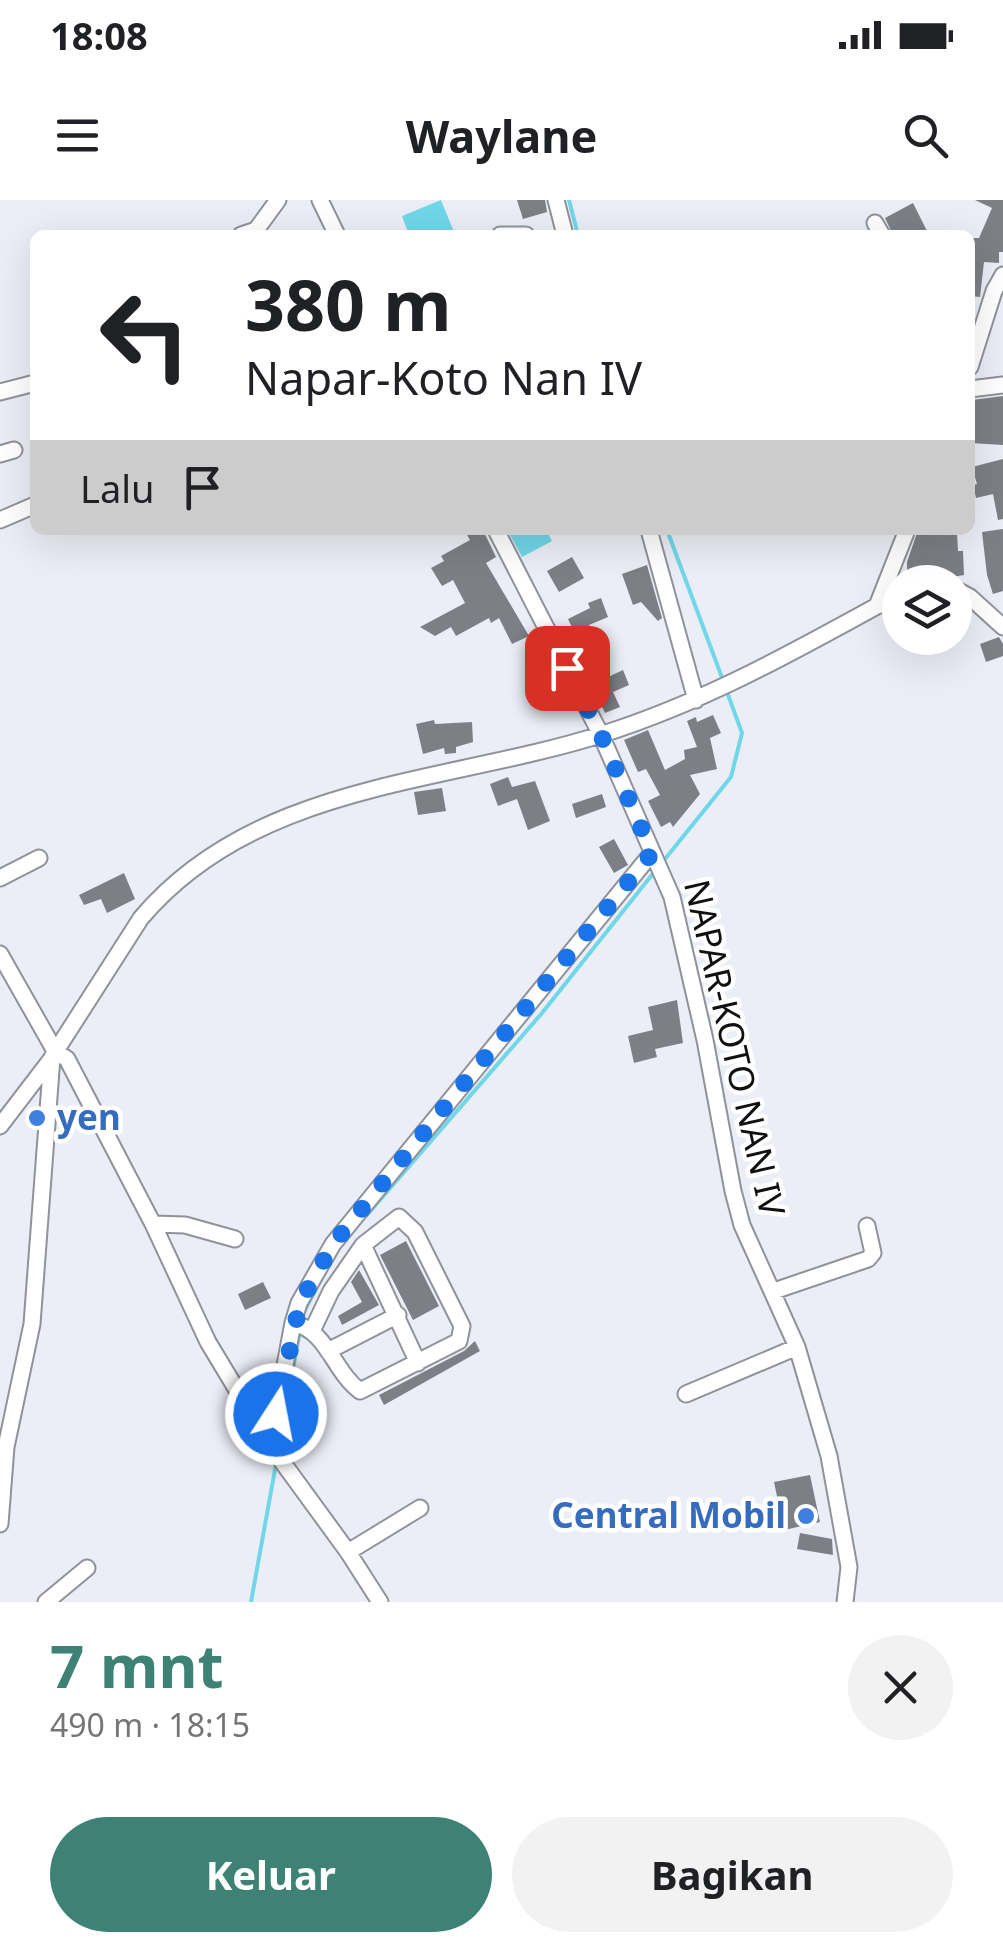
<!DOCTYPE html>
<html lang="id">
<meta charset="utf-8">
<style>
:root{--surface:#fff;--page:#f2f2f2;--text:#202124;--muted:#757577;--accent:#3e8276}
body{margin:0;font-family:"Noto Sans",sans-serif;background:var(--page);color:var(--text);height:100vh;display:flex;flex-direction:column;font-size:38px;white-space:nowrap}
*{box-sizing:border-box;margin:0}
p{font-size:32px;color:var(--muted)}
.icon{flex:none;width:55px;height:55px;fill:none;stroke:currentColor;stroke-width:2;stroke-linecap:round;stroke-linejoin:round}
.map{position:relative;height:1402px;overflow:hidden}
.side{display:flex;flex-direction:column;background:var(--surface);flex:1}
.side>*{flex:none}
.guide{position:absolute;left:30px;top:30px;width:945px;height:305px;border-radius:15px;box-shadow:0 10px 40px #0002;background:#fff;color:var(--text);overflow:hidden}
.tools{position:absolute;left:882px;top:365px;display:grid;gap:20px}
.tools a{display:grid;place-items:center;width:90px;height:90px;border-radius:50%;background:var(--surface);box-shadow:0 10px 40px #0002;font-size:50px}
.pin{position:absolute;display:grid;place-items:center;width:85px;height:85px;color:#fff;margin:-42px;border-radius:20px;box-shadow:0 5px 15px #0006}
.me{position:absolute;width:110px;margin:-55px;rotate:11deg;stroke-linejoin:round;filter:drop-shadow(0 0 8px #0008)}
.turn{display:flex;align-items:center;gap:35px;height:210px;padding:0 50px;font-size:45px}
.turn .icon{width:130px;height:130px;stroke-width:2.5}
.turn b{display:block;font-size:70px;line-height:85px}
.then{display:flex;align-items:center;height:95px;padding:0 50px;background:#0003;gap:20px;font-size:38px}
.round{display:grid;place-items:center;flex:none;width:105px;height:105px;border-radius:52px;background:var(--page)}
.overview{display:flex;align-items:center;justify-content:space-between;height:170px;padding:0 50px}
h1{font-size:60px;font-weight:700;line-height:75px;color:var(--accent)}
.button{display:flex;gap:20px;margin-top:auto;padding:20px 50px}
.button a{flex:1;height:115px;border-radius:60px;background:var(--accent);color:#fff;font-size:40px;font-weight:700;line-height:115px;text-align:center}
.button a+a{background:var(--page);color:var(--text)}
.status{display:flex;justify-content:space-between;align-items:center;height:70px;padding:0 50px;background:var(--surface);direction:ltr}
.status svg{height:28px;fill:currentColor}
header{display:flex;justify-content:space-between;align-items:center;height:130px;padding:0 50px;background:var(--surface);font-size:45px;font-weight:700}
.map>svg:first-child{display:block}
.water{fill:#70d7e8}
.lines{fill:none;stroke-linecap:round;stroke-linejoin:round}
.stream{stroke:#70d7e8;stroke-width:4}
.building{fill:#7d7f86}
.minor-casing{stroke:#90929a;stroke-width:19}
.minor{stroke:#fff;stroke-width:15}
.route{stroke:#1a73e8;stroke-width:18;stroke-dasharray:0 32.4}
.shop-dot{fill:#3f7fe0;stroke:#fff;stroke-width:4}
.labels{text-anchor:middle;stroke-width:9;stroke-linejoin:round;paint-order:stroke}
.street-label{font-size:35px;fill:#101013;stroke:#fff}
.shop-label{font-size:35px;font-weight:bold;fill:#366cbe;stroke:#fff;text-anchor:start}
</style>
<div class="status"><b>18:08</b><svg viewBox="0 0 49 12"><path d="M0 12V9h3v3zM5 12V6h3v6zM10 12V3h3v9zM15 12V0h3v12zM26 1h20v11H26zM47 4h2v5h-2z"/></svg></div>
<header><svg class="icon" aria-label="menu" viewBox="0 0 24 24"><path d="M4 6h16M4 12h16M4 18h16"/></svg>Waylane<svg class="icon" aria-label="search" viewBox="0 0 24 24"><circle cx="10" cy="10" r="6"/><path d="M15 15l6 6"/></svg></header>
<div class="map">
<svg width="1003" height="1402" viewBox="0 0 1003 1402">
<rect width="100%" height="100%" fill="#eceef7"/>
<path class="water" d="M441,0L454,32L409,35L402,16Z
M546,330L552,341L522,357L508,331Z"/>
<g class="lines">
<path class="stream" d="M569,0L578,35
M667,330L724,483
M661,664L731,577L742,533L727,492
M366,1016L542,813L655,671
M304,1112L320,1081
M278,1250L300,1131
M251,1402L276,1264"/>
</g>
<path class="building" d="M517,0H545L547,12L523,19Z
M975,0H1003V52H999V63L984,62L980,97L970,96V38H979L992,8Z
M913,3L929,35H893L885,18Z
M1003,196V245L970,243V220H975L972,200Z
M1003,259V319L998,320L993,294L976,298L973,285L977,284L972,267Z
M1003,329V391L993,394L987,375L982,332Z
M464,330H483L496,357L486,363L529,436L512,444L499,418L491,423L489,418L456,436L451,427L435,436L420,427L465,403L453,380L442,386L431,368L444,361L441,356L470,340Z
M918,330L957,333L958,351H963L964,375L947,378L946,373L907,375V362Z
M572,357L584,378L559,392L547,371Z
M647,365L662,418L658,421L641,402L633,405L622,374Z
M601,398L608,417L589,425L593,433L578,440L568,419L590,408L588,403Z
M999,437L1003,444V456L986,462L980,444Z
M601,465L606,478L623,470L629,485L613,492L620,507L605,513L586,472Z
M713,515L721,533L710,538L717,569L690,575L700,594L673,627L670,622L661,627L648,601L660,595L646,569L638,572L624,540L648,530L665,570L685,559L684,550L697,547L687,521L696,517L697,522Z
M434,520L435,524L472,522L473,542L456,547V553L445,554L444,548L423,554L416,524Z
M508,577L512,587L535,581L550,621L528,630L517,599L498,606L490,584Z
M442,588L446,611L418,615L414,592Z
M602,594L606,607L576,618L572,604Z
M614,639L628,665L614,673L599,647Z
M124,673L135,699L107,713L101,699L84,705L79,695Z
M677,800L683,843L655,849L657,857L634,863L628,836L653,830L648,807Z
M406,1041L439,1106L413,1120L380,1055Z
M359,1070L379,1105L342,1125L338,1116L362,1102L351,1082Z
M263,1082L271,1098L245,1110L238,1094Z
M475,1141L480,1151L384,1205L379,1195L464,1151Z
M810,1275L820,1322L784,1330L774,1282Z
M800,1333L832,1339L833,1355L797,1349Z"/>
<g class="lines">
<g class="minor-casing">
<path id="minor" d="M320,0L337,35
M556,0L565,35
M875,23L882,35
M241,35L256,30L278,0
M500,35H526
M970,167L994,91L1003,75
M970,189L1003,185
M0,192L35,183
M0,254L14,250
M0,320L35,305
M496,330L601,535L672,697L705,840L733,991L742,1025L797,1147L829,1256L849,1367L845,1402
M649,330L696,500
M955,389L970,397L1003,427
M877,406L907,330
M0,678L39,658
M0,754L55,851L67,859L153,1024L208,1142L270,1245L348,1352L380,1402
M0,926L52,858
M153,1024L185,1025L235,1039
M774,1091L868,1059L873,1053L867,1026
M293,1123C328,1131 333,1171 360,1191L459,1141L462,1126L415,1032L399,1017L363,1045
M313,1129L331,1091L363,1045L418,1163
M328,1151L398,1115
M686,1194L797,1147
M270,1245L293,1123L299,1103L333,1044L652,653
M0,1324L6,1247L32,1124L52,857L141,718C256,582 446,584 603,534C701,503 788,455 877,406L900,399
M348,1352L420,1308
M46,1402L87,1368"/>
</g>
<use href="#minor" class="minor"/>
</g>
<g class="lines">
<path class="route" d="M276,1214L300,1103L333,1044L652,653L601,535L567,468"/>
</g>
<g class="shop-dot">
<circle cx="37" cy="918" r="10"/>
<circle cx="806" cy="1316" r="10"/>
</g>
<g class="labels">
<g class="street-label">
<text transform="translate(734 848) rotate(77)" y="12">NAPAR-KOTO NAN IV</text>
</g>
<g class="shop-label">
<text x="57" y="930">yen</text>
<text x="786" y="1328" text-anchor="end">Central Mobil</text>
</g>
</g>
</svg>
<div class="tools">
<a><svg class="icon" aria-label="layers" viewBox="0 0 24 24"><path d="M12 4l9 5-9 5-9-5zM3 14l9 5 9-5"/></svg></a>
</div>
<div class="pin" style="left:567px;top:468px;background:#d93025"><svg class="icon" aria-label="arrive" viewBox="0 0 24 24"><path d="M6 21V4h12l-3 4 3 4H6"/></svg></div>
<svg class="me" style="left:276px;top:1214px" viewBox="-20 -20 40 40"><circle r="17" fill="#1a73e8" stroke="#fff" stroke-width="3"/><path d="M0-11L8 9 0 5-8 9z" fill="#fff"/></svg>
<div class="guide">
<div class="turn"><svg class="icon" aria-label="left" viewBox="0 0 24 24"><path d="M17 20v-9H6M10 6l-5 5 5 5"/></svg><div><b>380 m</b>Napar-Koto Nan IV</div></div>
<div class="then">Lalu<svg class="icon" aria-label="arrive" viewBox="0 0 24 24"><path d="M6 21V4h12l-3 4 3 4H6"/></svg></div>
</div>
</div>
<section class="side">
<div class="overview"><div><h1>7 mnt</h1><p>490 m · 18:15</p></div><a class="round"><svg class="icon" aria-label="close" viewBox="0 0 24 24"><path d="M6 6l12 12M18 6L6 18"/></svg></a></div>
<div class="button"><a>Keluar</a><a>Bagikan</a></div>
</section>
